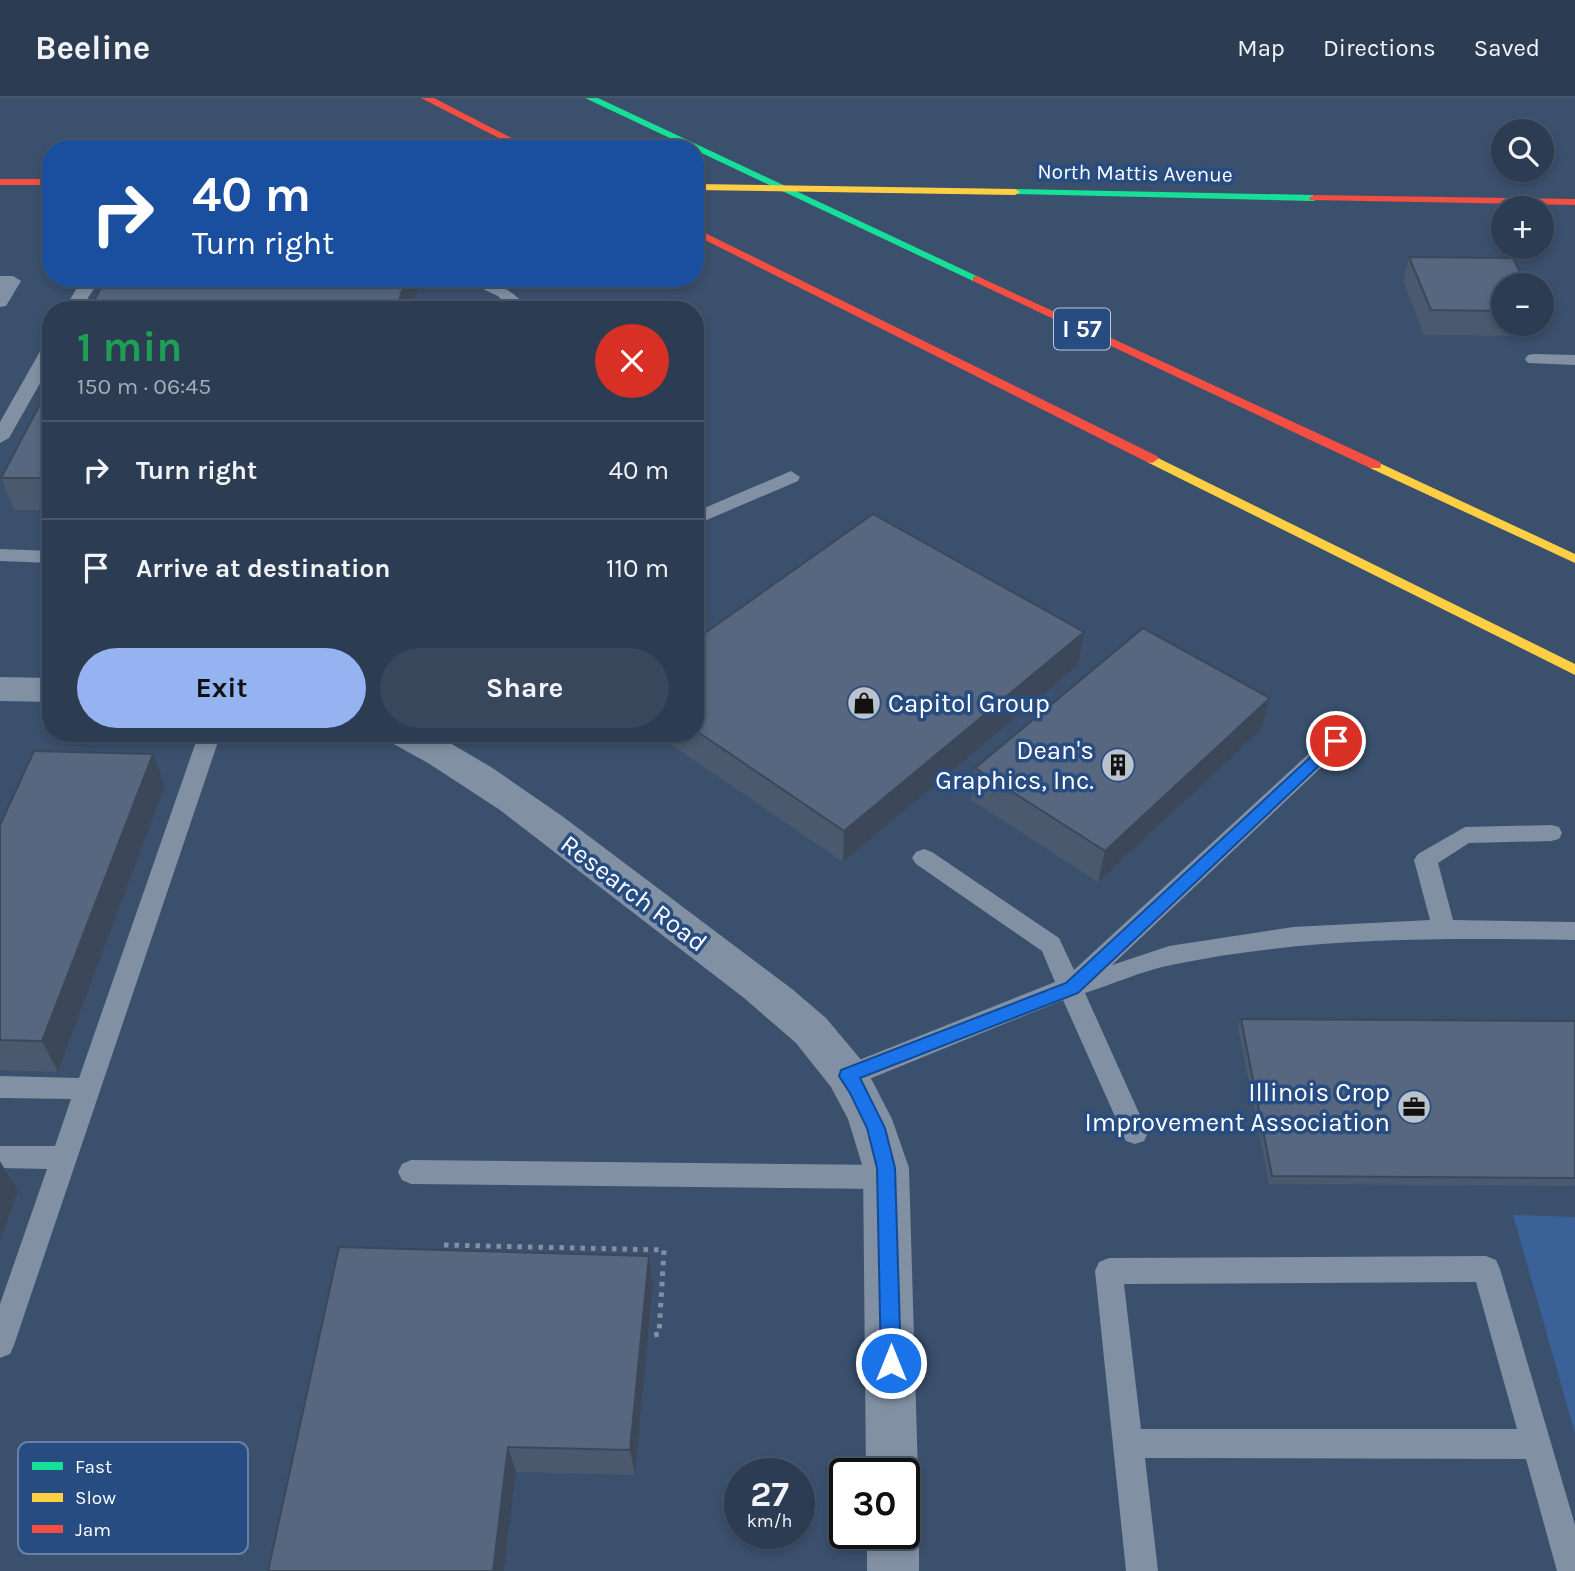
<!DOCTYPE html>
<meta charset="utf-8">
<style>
:root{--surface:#2c3c52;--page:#38475c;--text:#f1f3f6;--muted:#a6adb8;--line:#485669;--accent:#95b2f1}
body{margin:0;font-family:Karla,sans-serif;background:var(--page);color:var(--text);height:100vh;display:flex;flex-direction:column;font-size:26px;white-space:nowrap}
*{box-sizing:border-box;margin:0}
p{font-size:23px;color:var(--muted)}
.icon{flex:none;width:38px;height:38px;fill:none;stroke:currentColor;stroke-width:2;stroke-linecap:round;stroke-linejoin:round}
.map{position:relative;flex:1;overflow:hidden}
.details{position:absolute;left:42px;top:203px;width:662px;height:441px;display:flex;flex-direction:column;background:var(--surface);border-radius:28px;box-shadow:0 4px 10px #0003,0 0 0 2px var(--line)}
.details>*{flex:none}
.hud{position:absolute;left:42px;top:42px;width:662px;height:147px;border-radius:28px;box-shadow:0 4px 10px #0003,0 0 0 2px var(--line);background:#1a4fa0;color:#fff;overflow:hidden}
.buttons{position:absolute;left:1491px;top:21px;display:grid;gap:14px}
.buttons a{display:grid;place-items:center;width:63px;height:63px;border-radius:50%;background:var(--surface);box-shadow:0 4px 10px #0003,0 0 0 2px var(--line);font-size:35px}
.speed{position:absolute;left:724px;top:1360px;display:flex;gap:14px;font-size:35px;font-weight:700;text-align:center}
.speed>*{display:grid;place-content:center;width:91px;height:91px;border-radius:50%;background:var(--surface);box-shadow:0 4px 10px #0003,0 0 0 2px var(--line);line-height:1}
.speed small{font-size:18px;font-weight:400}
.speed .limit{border:4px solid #111;border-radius:10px;background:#fff;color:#111}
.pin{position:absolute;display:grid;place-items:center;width:60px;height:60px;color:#fff;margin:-30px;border:4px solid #fff;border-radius:50%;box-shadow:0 2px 7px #0007}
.me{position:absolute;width:77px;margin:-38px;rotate:0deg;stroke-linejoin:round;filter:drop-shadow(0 0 5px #0008)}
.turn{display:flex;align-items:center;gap:24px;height:147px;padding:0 35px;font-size:32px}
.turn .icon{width:91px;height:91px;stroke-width:2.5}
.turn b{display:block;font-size:49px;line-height:60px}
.round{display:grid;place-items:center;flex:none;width:74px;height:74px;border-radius:37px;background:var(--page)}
.summary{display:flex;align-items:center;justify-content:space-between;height:119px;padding:0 35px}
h1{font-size:42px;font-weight:700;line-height:52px;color:#1e9e55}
.primary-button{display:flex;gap:14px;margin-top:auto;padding:14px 35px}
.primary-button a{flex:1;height:80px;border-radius:42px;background:var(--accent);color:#111;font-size:28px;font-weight:700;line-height:80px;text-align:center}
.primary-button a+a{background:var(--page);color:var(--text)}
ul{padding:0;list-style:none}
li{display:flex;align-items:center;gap:21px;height:98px;padding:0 35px;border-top:2px solid var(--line)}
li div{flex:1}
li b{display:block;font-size:26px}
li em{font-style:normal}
header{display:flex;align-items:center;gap:42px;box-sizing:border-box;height:98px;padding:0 35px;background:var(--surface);border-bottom:2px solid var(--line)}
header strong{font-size:33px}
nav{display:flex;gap:38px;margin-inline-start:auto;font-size:24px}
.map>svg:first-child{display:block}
.green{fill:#3b6298}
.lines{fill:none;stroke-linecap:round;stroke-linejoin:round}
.path{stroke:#8190a3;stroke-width:5;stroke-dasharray:4.5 6;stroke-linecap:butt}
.lane{fill:#8190a3;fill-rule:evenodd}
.street{fill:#8190a3;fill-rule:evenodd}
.fast{fill:#16e098;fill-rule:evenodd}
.slow{fill:#ffcf43;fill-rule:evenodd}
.jam{fill:#f24e42;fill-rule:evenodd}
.wall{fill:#4a596d}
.shaded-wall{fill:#3c4859}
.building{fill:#56677f;stroke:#3c4859;stroke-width:2}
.route{fill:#1a73e8;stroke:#114b97;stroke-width:2}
.labels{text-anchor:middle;stroke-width:7;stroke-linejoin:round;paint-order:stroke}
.far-street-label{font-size:21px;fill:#fff;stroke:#264c82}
.shield{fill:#264c82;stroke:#bec9da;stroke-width:2}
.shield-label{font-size:24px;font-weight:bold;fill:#fff}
.poi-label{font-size:26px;fill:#fff;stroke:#264c82;text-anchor:end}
.street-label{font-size:26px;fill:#fff;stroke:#264c82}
.key{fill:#264c82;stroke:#6782a8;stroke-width:2}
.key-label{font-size:19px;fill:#fff}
</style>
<header>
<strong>Beeline</strong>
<nav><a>Map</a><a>Directions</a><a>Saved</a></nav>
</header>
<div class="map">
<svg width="1575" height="1473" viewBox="0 0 1575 1473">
<rect width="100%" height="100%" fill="#3b506d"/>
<path class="green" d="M1513,1117L1575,1119V1335Z"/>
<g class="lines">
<path class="path" d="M444,1147L664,1152L659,1236L649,1238"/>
<path class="lane" d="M0,178H13L21,183L6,208L0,209Z
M101,180L80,212H64L82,181Z
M459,180C488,180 511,188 529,212H511L498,198Z
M51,245V266L9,340L0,345V324L42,250Z
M1534,256L1575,257V267L1528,265L1525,261L1528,257Z
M791,373L800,379L798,383L695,427V414Z
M0,451L51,453V465L0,463Z
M199,635H221L14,1247L10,1256L0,1260V1206L47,1071L0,1070V1048H55L71,1001L0,1000V978L79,980Z
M1336,635L1344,638L1347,643L1344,648L1112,867L1169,848L1293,829L1430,822L1414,762L1418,756L1465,729L1551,727L1559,729L1562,735L1559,741L1551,743L1469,745L1438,765L1453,822L1575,824V842C1440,840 1304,839 1171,867C1142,873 1113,886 1085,895L1148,1035L1144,1043L1135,1046L1126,1043L1063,902L857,986L848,989L839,986L835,978L839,970L1055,884L1042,853L916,766L912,760L916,754L924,751L932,754L1059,840L1074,872L1328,638Z
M411,1062L886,1067L895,1071L899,1079L895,1087L886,1091L411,1086L402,1082L398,1074L402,1066Z
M1486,1158L1496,1162L1500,1171L1575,1427V1473H1557L1526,1361L1145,1360L1158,1473H1126L1095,1173L1099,1164L1109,1160ZM1476,1184L1517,1331H1141L1124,1186Z"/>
<path class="street" d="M0,579L51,580V604L0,603Z
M385,635H433L491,669L562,718L792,891L826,920L862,963L892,1021L909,1070L918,1376L910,1394L905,1396V1376H866L863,1070L848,1021L831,989L796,945L744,900L500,712L428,665L390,644Z
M905,1414L911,1417L919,1435V1473H867V1435H905Z"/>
<path class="fast" d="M585,0H598L983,181L973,183Z
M1015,91L1314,97L1319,100L1314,103L1011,96V92Z"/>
<path class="slow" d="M695,86L1015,91L1020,94L1015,97L695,92Z
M1152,357L1575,566V577L1147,364L1146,361Z
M1375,363L1575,456V465L1370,370V364Z"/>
<path class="jam" d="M421,0H434L533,51H520Z
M0,81H51V87H0Z
M1314,97L1575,101V107L1310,102L1309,100Z
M695,130L1157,358L1158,361L1152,365L1147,364L695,137Z
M977,178L1380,364L1381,367L1380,370H1370L973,183V179Z"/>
</g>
<path class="wall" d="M1409,159L1503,187V226H1534L1530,238L1424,237L1403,183Z
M51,285V412H14L1,380Z
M1084,534L1078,567L843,764L654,635H695V542Z
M1270,600L1261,632L1098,784L971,702L975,670Z
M165,688L58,974L0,972V727Z
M1241,921L1575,923V1088L1269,1086L1238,929Z
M649,1158L653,1186L635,1377L516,1374L504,1473H268Z"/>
<path class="shaded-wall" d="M406,180H414L417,194L411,212H396Z
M1084,534L1078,567L843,764L844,733Z
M1270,600L1261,632L1098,784L1105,753Z
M153,656L165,688L58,974L42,943Z
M0,1063L18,1093L0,1143Z
M649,1158L653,1186L635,1377L630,1352Z
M508,1349L516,1374L504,1473H493Z"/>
<path class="building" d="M1409,159L1513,160L1526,187H1503V213L1431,212Z
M106,180H406L396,212H89Z
M51,285V380H1Z
M873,416L1084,534L844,733L695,632V542Z
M1143,530L1270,600L1105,753L975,670Z
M34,653L153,656L42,943L0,942V727Z
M1241,921L1575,923V1080L1272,1078Z
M339,1149L649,1158L630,1352L508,1349L493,1473H268Z"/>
<path class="route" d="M1336,638L1341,640L1344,643L1341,647L1078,895L860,980L885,1030L895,1070L901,1265L898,1271L891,1274L884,1271L881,1265L877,1070L867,1030L850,995L839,978L841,972L1066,885L1331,640Z"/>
<defs>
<g id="shop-disc" transform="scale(1.75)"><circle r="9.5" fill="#bac2cc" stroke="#264c82"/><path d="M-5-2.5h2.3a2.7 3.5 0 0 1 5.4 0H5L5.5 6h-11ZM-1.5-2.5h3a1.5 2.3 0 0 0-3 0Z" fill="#111"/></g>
<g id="building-disc" transform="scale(1.75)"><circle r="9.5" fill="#bac2cc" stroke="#264c82"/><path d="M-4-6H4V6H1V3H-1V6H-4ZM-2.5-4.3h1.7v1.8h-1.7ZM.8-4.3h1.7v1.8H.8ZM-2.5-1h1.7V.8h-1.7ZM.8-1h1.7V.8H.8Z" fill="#111"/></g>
<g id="office-disc" transform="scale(1.75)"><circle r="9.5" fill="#bac2cc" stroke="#264c82"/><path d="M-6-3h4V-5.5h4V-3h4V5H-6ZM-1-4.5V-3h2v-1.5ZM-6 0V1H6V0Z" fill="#111"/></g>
</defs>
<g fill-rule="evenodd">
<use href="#shop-disc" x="864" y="605"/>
<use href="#building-disc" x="1118" y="667"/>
<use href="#office-disc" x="1414" y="1009"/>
</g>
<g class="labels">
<g class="far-street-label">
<text transform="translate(1135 75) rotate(1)" y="7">North Mattis Avenue</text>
</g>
<rect class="shield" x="1054" y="210.5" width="56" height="41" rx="5"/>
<g class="shield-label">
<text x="1082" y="239">I 57</text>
</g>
<g class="poi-label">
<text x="888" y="614" text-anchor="start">Capitol Group</text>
<text x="1094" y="661">Dean's<tspan x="1094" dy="30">Graphics, Inc.</tspan></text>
<text x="1390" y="1003">Illinois Crop<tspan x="1390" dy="30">Improvement Association</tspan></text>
</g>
<g class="street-label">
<text transform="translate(634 795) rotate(37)" y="9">Research Road</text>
</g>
</g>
<rect x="18" y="1344" width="230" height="112" rx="10" class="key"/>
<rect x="32" y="1364" width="31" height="8" fill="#16e098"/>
<rect x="32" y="1395" width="31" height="9" fill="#ffcf43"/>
<rect x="32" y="1427" width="31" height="8" fill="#f24e42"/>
<g class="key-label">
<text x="75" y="1375">Fast</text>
<text x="75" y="1406">Slow</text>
<text x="75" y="1438">Jam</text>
</g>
</svg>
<div class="buttons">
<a><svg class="icon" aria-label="search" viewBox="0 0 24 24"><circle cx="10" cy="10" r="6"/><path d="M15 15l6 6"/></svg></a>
<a>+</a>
<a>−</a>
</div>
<div class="speed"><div>27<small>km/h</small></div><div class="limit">30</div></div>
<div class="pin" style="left:1336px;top:643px;background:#d93025"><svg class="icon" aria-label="arrive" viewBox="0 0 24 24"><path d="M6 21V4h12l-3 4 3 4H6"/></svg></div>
<svg class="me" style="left:891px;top:1265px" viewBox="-20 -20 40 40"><circle r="17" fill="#1a73e8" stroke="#fff" stroke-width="3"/><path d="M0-11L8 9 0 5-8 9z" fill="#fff"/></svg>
<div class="hud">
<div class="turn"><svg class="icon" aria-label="right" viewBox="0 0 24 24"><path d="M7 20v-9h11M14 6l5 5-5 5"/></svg><div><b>40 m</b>Turn right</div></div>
</div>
<section class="details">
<div class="summary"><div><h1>1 min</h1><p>150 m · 06:45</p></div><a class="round" style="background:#d93025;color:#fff"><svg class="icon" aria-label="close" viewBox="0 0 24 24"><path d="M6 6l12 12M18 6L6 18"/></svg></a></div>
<ul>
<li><svg class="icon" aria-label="right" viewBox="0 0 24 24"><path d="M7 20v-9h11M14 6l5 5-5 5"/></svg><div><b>Turn right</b></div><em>40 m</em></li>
<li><svg class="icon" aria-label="arrive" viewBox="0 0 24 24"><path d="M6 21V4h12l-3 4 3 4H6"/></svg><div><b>Arrive at destination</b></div><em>110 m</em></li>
</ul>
<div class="primary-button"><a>Exit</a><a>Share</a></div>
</section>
</div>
